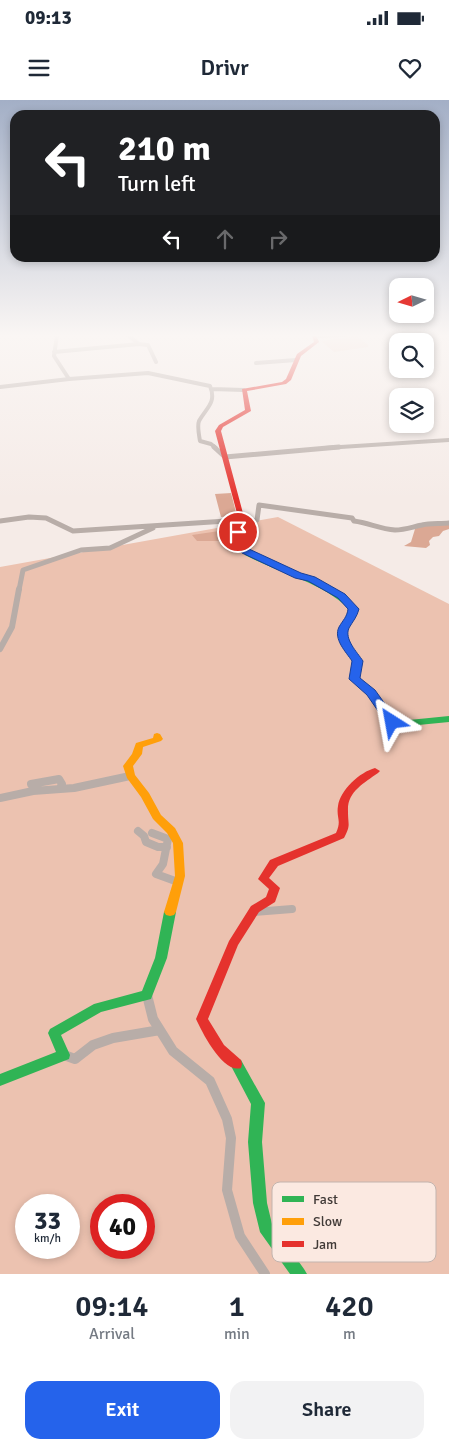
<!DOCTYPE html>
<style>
:root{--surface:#fff;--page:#f2f2f3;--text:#1f2937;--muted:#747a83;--accent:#2563eb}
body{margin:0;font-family:Signika,sans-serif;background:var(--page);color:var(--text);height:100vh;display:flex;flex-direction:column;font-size:19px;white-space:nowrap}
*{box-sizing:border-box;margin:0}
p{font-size:16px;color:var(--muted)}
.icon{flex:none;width:28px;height:28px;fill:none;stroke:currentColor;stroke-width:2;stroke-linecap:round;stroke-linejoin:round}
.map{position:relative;height:1174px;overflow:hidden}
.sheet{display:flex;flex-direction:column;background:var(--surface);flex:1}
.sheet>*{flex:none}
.hud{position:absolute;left:10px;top:10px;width:430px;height:152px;border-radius:15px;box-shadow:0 2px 8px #0003;background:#202124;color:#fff;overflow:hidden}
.needle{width:32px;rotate:265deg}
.controls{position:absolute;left:389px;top:178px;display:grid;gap:10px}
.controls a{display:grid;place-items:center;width:45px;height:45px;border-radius:10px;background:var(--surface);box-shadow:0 2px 8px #0003;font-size:25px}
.speed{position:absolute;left:15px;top:1094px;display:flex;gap:10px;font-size:25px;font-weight:700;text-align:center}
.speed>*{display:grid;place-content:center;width:65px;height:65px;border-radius:50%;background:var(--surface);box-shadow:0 2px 8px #0003;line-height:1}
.speed small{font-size:12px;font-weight:400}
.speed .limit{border:8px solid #d22;background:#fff;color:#111}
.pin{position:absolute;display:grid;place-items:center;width:42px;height:42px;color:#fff;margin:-21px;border:2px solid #fff;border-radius:50%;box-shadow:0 1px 5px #0007}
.me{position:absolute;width:55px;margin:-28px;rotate:326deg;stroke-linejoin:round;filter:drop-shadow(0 0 4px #0008)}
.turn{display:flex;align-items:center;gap:18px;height:105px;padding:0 25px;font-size:22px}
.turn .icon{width:65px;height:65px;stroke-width:2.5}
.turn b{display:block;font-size:35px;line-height:42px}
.lanes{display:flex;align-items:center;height:48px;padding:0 25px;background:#0003;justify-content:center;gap:25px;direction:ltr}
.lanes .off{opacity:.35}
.eta{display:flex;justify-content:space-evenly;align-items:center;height:85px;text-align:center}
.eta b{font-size:30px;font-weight:600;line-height:35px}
.cta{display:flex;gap:10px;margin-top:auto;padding:10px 25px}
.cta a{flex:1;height:58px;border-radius:15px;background:var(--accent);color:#fff;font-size:20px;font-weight:600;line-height:58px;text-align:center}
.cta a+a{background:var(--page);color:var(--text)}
.status{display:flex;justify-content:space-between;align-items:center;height:35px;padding:0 25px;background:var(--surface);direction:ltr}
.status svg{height:14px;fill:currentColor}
header{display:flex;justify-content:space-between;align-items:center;height:65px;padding:0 25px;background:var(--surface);font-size:22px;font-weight:600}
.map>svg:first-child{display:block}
.green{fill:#f1d4c9}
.forest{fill:#ecc2b0;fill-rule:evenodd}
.water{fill:#dba894}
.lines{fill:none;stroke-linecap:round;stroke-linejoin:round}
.street-far4{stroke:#b8ada8;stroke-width:4}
.street-far3{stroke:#b8ada8;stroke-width:5}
.street-far2{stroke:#b8ada8;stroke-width:6}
.street-far1{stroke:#b8ada8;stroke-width:8}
.street{stroke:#b8ada8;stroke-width:10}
.fast{fill:#30b455;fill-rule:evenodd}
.slow{fill:#ff9f0a;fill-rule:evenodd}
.jam{fill:#e5322d;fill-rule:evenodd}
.route{fill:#2563eb;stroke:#184099}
.key{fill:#fbe9e1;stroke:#c3b4ae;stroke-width:1}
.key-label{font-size:14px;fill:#413a37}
</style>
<div class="status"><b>09:13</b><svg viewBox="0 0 49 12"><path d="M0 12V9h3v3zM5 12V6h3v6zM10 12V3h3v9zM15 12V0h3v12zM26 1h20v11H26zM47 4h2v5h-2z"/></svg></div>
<header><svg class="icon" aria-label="menu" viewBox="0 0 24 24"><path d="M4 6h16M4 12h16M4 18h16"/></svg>Drivr<svg class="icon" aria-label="heart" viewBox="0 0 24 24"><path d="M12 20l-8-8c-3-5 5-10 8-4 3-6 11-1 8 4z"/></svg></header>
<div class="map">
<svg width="449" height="1174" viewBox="0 0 449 1174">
<rect width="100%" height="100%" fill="#f5ebe7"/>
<path class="green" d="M357,236L368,245V247L334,252L321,241Z"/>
<path class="forest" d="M278,417L449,504V1174H0V467ZM26,1105H69V1148H26ZM101,1105H144V1148H101Z"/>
<path class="water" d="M231,393L237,416L221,417L215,394Z
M449,424V429L443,431L439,436L433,437L429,441L430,445L426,448L404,446L411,442L415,429L420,426Z
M233,429L230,441H197L192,435Z"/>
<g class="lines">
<path class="street-far4" d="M128,235L139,244
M424,235L432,242
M314,236L345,235
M54,252L139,244L148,245L156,262
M256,263L296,260
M69,279L148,273L210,286C217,303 206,308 199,321C197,326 199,335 200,341L211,344L216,348
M0,287L69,279L54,256L57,235
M212,289L244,290
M325,348L449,340"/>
<path class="street-far3" d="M214,347L225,357L339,347
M0,421L29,417L46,418L73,431L242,420
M240,427L257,420L259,405L352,418L354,421C369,423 380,429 395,430C405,430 412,427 422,425C430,423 440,424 449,423
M19,490L23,470L81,450L110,448L153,428"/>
<path class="street-far2" d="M0,549L12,527L19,489"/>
<path class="street-far1" d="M31,684L59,679L62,684L60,688
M0,698L33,691L74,688L130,676
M138,731L144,736L146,742L158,747H167
M152,733L168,739L163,764L156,774L178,782
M254,812L292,809"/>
<path class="street" d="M147,895L153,919L173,951L210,981L227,1019L231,1038L227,1090L240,1136L265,1174
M64,955L75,959L93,945L113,938L160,930"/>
<path class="fast" d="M245,451C254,451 263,458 270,461C303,476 329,482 356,507L357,509C355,516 351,521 348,528C343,541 354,551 361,561L359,578L374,590L395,620L399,621L449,616V622L398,627L389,624L368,594L351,579L353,561C332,533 338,538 349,509C320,481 280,474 245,455Z
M170,808L174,809L176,812L167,858L151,899L101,912L61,935L70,955L69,959L0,986V974L56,952L48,933L50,929L94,904L142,891L155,858L164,812L166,809Z
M236,958L241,960L265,1003L262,1042L267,1103L272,1124L304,1169L307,1174H290L260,1132L253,1103L248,1042L251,1004L230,964L231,960Z"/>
<path class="slow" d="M157,633L160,634L163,639L161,641L143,647L142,654L133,666L135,675L149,693L161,715L175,728L183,743L185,776L176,812L174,815L170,816L166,815L164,812L175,776L173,743L167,733L153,719L141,697L127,678L123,666L132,654L136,643L153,638L154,634Z"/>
<path class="jam" d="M312,235H316L319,242L301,256L291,280L286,284L247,291L251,311L223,327L221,331L244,417L241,440L244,446L252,453L248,455C241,453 237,446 233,440L238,417L215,331L219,325L245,310L242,289L282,282L286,279L297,254L314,242Z
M375,668L380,671L378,673C364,683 347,692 348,711C348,726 351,724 344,738L278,766L269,778L280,788L275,802L259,812L238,845L208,919L224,945L241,960L242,964L241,968C223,974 202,932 196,919L229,841L251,806L266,797L269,789L258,779L270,760L336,733C342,720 336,718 338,706C340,690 360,672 375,668Z"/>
</g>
<linearGradient id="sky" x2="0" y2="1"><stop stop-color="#a3afc6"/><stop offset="0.59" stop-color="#faf6f4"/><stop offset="1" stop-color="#faf6f4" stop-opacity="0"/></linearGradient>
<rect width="449" height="399" fill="url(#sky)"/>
<path class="route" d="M238,430L243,432L242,442L249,449L301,473L315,477L345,494L359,509C357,517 353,521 349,528C344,539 357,552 363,561L360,578L375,590L398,622L396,624H387L367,595L349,579L352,561C346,552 333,539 339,527C343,520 347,517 348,509L338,498L308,481L295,478L242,453L233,442L234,432Z"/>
<rect x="272" y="1082" width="164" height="80" rx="8" class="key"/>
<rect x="282" y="1096" width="22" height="6" fill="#30b455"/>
<rect x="282" y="1118" width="22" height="7" fill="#ff9f0a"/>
<rect x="282" y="1141" width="22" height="6" fill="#e5322d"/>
<g class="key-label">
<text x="313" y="1104">Fast</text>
<text x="313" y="1126">Slow</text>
<text x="313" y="1149">Jam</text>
</g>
</svg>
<div class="controls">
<a><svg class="needle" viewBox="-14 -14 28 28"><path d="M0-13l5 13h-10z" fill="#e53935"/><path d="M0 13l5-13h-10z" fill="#747a83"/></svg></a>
<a><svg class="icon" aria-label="search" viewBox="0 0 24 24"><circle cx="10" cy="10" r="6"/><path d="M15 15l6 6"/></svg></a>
<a><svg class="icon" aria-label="layers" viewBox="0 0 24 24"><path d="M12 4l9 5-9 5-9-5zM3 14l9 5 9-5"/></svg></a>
</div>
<div class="speed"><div>33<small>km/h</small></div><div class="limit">40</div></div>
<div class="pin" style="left:238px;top:432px;background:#d93025"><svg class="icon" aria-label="arrive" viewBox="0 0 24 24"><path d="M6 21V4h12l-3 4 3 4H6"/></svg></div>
<svg class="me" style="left:392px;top:622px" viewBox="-20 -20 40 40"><path d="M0-17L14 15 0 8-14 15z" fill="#2563eb" stroke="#fff" stroke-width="4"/></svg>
<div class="hud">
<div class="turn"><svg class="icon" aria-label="left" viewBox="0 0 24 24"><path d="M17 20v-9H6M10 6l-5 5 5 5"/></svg><div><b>210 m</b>Turn left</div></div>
<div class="lanes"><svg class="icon" aria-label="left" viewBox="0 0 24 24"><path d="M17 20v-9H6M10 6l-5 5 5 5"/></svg><svg class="icon off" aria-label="ahead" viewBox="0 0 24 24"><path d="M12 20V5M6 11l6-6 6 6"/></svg><svg class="icon off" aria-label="right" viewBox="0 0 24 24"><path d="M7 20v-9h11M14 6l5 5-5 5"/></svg></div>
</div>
</div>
<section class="sheet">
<div class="eta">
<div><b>09:14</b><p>Arrival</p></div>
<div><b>1</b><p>min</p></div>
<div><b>420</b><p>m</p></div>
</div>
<div class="cta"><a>Exit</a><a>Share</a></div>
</section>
